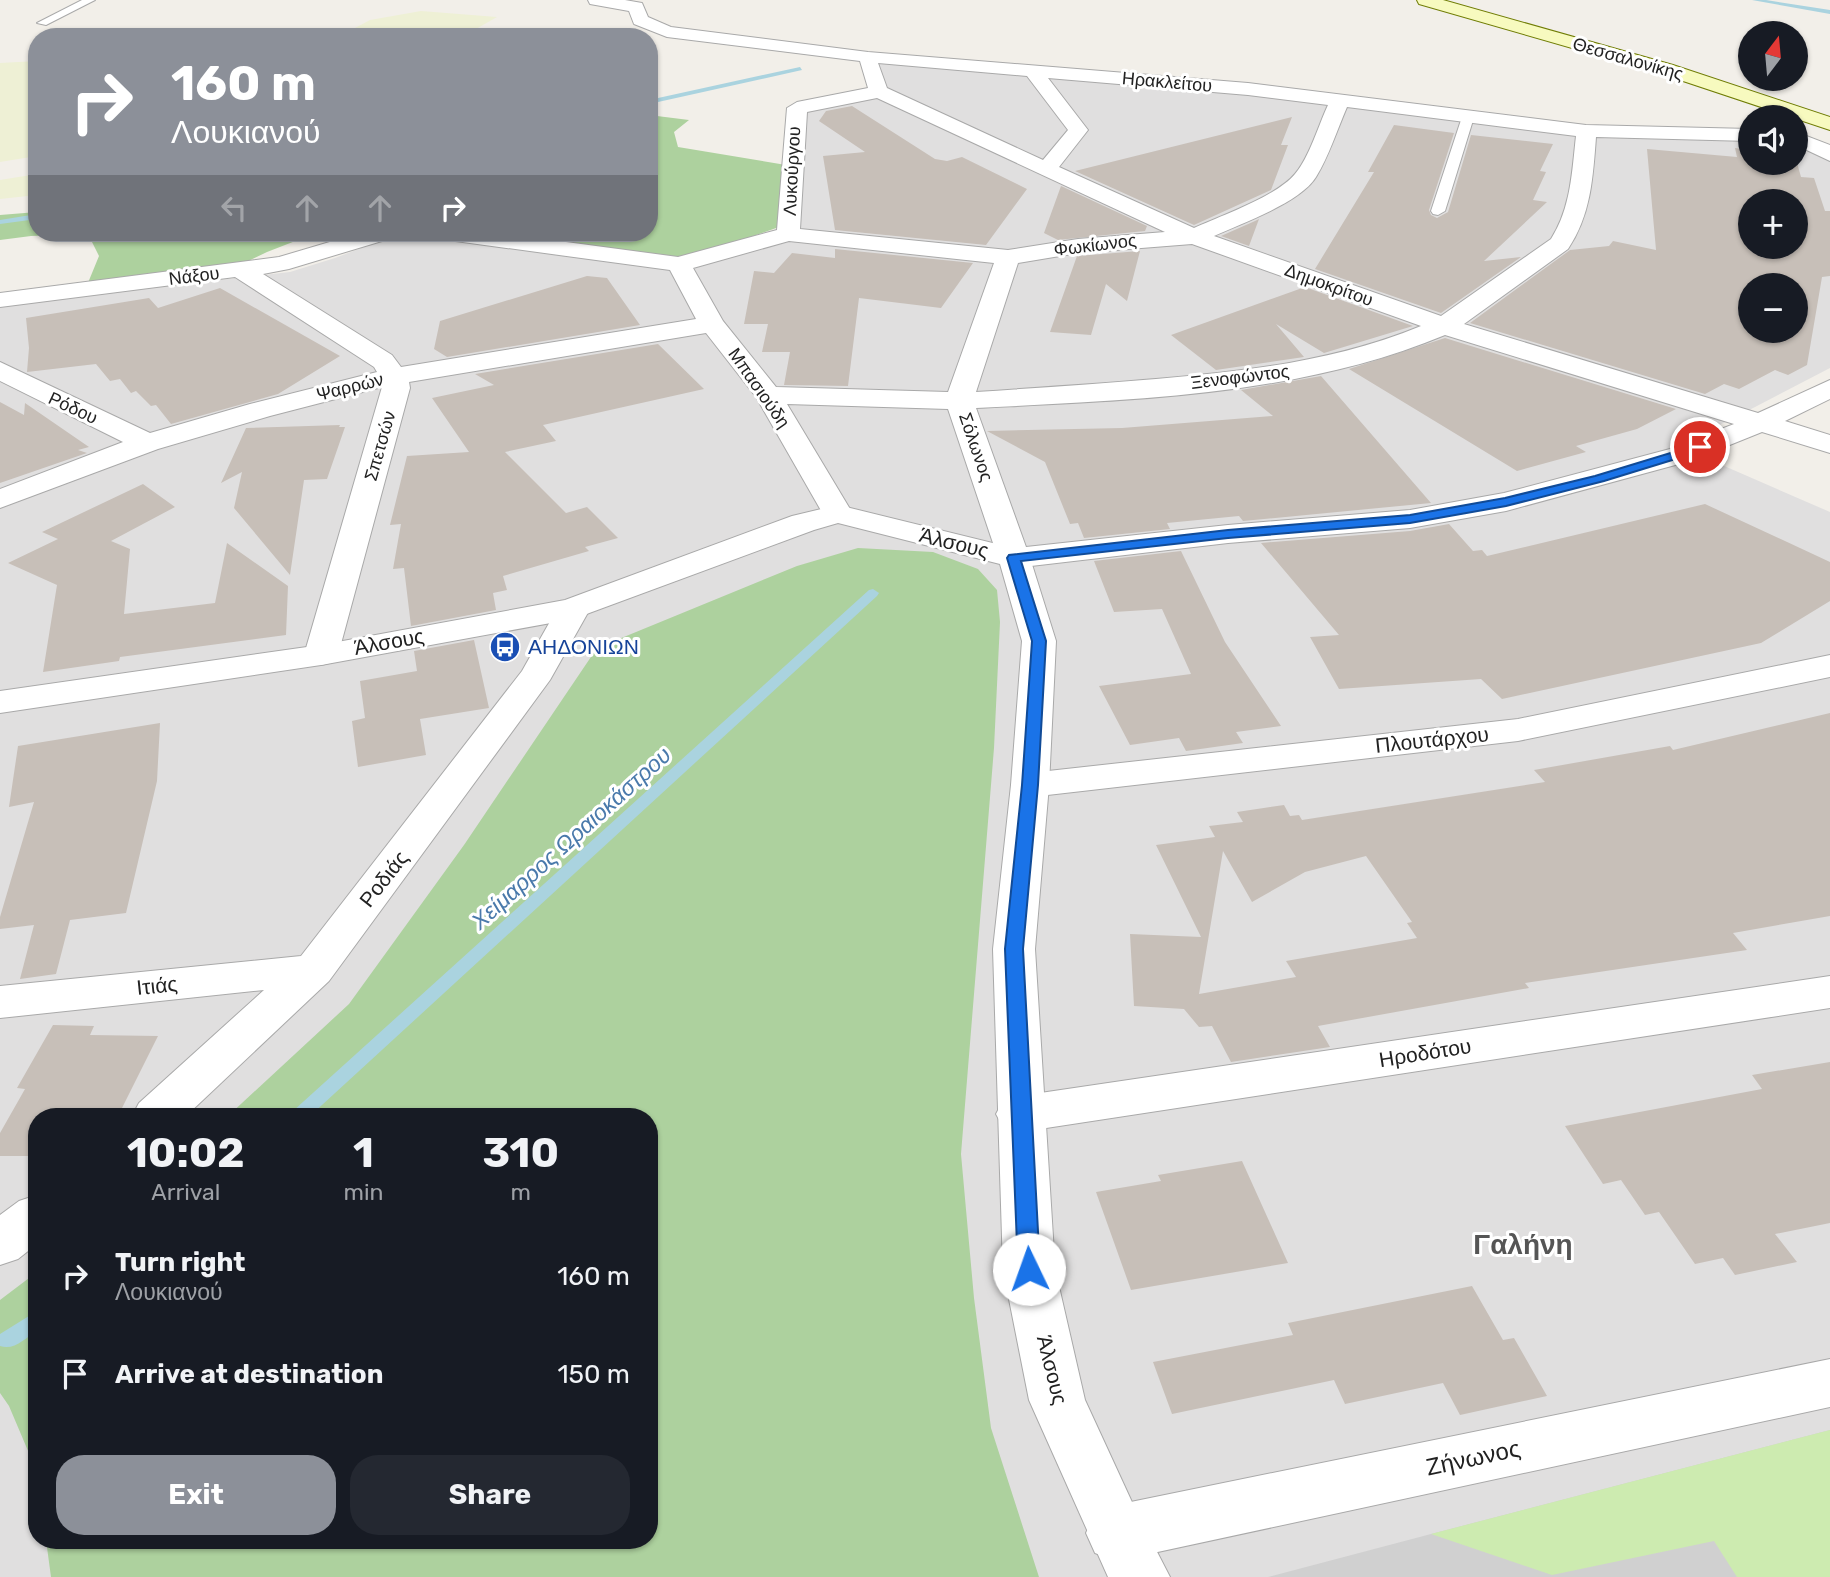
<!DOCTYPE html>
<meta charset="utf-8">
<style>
:root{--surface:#171b24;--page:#242831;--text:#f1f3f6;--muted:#9ea1a6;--accent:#8c9099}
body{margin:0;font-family:Rubik,sans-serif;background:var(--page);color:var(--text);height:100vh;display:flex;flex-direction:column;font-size:26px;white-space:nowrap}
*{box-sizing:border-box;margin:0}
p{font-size:23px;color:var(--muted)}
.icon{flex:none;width:38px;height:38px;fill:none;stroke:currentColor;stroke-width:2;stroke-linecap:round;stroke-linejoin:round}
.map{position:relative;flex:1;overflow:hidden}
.details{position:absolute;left:28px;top:1108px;width:630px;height:441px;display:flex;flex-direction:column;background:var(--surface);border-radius:28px;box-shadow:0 2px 5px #0004}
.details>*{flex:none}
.banner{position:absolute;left:28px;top:28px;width:630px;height:214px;border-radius:28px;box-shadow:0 2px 5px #0004;background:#8c9099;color:#fff;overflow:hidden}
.needle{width:46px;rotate:16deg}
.tools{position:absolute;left:1738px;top:21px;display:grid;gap:14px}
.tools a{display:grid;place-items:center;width:70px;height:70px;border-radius:50%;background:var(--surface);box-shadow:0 2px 5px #0004;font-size:35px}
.pin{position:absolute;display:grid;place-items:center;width:60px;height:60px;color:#fff;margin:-30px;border:4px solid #fff;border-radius:50%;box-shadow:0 2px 7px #0007}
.me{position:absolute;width:77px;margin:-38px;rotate:357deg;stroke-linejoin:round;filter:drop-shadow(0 0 5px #0008)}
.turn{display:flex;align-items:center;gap:24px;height:147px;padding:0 28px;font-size:32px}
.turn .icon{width:91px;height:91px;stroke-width:2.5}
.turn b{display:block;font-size:49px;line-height:60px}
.lanes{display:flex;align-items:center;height:66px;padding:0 28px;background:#0003;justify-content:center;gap:35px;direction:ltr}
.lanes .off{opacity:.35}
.eta{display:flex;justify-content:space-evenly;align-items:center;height:119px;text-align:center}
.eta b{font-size:42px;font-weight:700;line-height:49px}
.cta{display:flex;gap:14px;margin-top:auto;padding:14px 28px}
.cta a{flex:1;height:80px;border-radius:28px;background:var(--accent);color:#fff;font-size:28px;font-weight:700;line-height:80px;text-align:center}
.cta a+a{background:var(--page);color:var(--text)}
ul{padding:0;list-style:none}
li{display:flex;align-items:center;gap:21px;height:98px;padding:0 28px}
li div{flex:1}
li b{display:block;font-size:26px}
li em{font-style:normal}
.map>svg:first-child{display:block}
.residential{fill:#e0dfdf;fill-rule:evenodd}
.religious{fill:#d0d0d0}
.farmland{fill:#eef0d5}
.grass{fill:#cdebb0}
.forest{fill:#add19e}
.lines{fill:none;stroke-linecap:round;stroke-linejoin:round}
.stream{fill:#aad3df;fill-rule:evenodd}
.building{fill:#c7bfb8;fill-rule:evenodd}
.service-casing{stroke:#a9a9a9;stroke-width:2}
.minor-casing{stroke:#a9a9a9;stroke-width:2}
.tertiary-casing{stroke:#a9a9a9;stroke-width:2}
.secondary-casing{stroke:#707d05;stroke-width:2}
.service{fill:#fff;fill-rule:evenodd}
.minor{fill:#fff;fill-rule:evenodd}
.tertiary{fill:#fff;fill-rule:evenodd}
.secondary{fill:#f7fabf;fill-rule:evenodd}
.route{fill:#1a73e8;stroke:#114b97;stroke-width:2}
.labels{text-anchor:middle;stroke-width:6;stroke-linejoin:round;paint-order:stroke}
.far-street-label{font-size:18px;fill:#222;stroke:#fff}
.street-label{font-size:21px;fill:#222;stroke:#fff}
.transit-label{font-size:21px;fill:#164399;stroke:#fff;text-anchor:start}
.water-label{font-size:23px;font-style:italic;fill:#4a7aab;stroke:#fff}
.near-street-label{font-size:24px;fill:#222;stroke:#fff}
.near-quarter-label{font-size:28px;font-weight:bold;fill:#555;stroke:#fff}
</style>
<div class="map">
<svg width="1830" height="1577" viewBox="0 0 1830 1577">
<rect width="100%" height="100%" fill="#f2efe9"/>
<path class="residential" d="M868,57L1032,70L1586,131L1750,135V163H1796V138L1830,152V368L1730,420L1676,445L1830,512V1577H0V305L290,272L335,258L398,234L439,235L672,265L788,234L797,108L879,92ZM1750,201H1796V247H1750ZM1750,285H1796V331H1750ZM37,1116H649V1540H37Z"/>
<path class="religious" d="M1830,1430V1577H1268L1431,1534Z"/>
<path class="farmland" d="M421,11L497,17L462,37H338L370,20Z
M37,61V156L0,162V63Z
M37,174V195L0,199V180Z"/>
<path class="grass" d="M1830,1430V1577H1737L1714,1541L1552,1575L1431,1534Z"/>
<path class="forest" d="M649,115L689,120L674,132L678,147L786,165L796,221L672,265L479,233H649Z
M37,212V233H316L267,252L205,282L83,295L99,256L88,234L31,236L0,240V215Z
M858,548L933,552L978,569L997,590L1000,622L994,748L961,1154L974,1298L991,1428L1039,1577H51L46,1540H649V1116H228L349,1004L464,845L597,648L797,566Z
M37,1272V1472L9,1406L0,1393V1300Z"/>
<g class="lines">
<path class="stream" d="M1752,0H1766L1830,10V14Z
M800,67L802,70L649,104V100Z
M37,214V219L0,224V220Z
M873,589L879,593L877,596L310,1116H291L293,1111L869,590Z
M37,1311V1330C26,1338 14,1351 0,1346V1334Z"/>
</g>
<path class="building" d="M852,106L935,159L947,161L962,157L1027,189L986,245L835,230L823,156L865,152L819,121L826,111Z
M1292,117L1281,145H1288L1271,190L1194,225L1075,171Z
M1394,125L1454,133L1429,210L1431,215L1437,218L1448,212L1471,135L1553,144L1540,171L1546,172L1533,200L1547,202L1484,261L1521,257L1441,313L1315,269L1374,172H1368Z
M1735,148L1750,150V163H1796V159L1801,177L1814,178L1825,211H1830V276L1822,277L1807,365L1788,375L1775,370L1739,389L1724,384L1705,394L1470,323L1570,250L1609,246L1613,241L1656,250L1647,149L1737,157ZM1750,201H1796V247H1750ZM1750,285H1796V331H1750Z
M1061,186L1147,226L1145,231L1058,240L1044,233Z
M1259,219L1249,246L1221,236L1255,221Z
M835,249L973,263L941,308L859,298L848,386L784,385L790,352H762L768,324H744L754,271L774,273L792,253L835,258Z
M1140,251L1127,301L1106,284L1091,335L1050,332L1077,256Z
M587,276L607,278L640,325L447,357L434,349L440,321Z
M1305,287L1413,326L1324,353L1276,324L1304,357L1216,370L1171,335Z
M220,288L340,356L278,394L171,424L156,405L151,406L136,391L131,393L120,379L110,381L96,364L27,372L29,348L26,318L149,298L158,308Z
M1445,338L1676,409L1637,429L1576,446L1586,452L1517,471L1349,369Z
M658,344L704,389L543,425L556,441L505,452L566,513L587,507L618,538L585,547L589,551L503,576L507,590L493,593L496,610L411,626L404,568L393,569L401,524L390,525L407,456L469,452L432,398L494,385L475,374Z
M1321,376L1431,503L1243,521L1239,516L1167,523L1170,529L1084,538L1078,523L1070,524L1045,462L987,431L1122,428L1273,416L1241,390Z
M0,402L24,415L25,403L89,447L78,450L87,453L0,483Z
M340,425L339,427H345L327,479L304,480L290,575L234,508L242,472L221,483L246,428Z
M143,484L175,507L111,541L130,549L124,614L215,603L227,543L288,586L286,635L120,657L119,661L43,672L57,585L8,563L58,539L42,532Z
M1705,504L1830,562V601L1761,643L1502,699L1481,679L1339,689L1310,637L1339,635L1261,543L1410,531L1449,524L1473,551L1482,550L1487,556Z
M1181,551L1225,642L1281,726L1236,732L1243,743L1186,751L1179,738L1130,745L1099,686L1191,674L1162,609L1114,612L1094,561Z
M474,640L489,708L420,719L426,755L358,767L352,721L365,718L360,681L417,671L414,651Z
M1830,713V916L1733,933L1747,950L1525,983L1529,988L1318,1026L1330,1047L1231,1062L1212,1026L1199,1027L1184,1009L1134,1006L1130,934L1201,937L1156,845L1215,837L1209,826L1243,822L1237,812L1284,805L1290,816L1299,815L1302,820L1545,782L1534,770L1670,746L1673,750ZM1223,851L1252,902L1305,872L1366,856L1412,922L1407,923L1417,938L1286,961L1296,977L1199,994Z
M160,723L157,781L126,913L70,920L56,974L20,979L34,925L0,929V917L34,802L9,807L18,746Z
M53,1025L94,1026L90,1035L158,1036L118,1116H37V1156H0V1133L25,1089L17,1088Z
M1830,1062V1223L1775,1234L1797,1262L1735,1275L1723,1258L1695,1264L1659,1212L1645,1215L1621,1180L1603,1184L1565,1126L1762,1089L1752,1075Z
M1242,1161L1288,1263L1131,1290L1096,1192L1161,1181L1158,1175Z
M1472,1286L1503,1340L1514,1338L1547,1396L1460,1415L1443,1383L1345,1404L1334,1380L1172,1414L1153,1362L1293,1335L1288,1323Z"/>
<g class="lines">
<g class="service-casing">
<path id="service" d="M82,0H95L46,25L37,23Z
M1468,113L1474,117L1445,211L1438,215L1433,214L1431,211L1462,117Z"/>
</g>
<g class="minor-casing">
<path id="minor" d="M588,0H625L642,3L648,17L671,27L868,52L1248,83L1586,125L1750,129V141L1596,137C1593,177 1591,215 1568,249L1464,324L1758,413L1830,380V399L1785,421L1830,435V453L1762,432L1690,461L1506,511L1410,528L1228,543L1014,568L1003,565L998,558L948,409L787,404L853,514L849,521L838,523L827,521L756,397L706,333L409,382L410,388L338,655L333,662L321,665L309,662L304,655L382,387L270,416L158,449L0,508V489L123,442L0,381V362L150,433L250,404L377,372L374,367L235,277L0,307V293L279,257L360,233H395L392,238L289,269L263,274L392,355L401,367L696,319L670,270L448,240L440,238L436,233H498L678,257L777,230L787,108L797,102L868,88L860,61L667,37L634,24L629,11L590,4ZM878,63L1027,76L1068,130L1043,160L887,88ZM1048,78L1248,95L1328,105C1319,124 1309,158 1295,174C1277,196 1221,216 1194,228L1059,167L1088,130ZM877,98L1165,232L1078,239L1008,250L800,229L807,112ZM1347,107L1576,136C1572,171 1571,208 1551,239L1441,316L1214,236C1242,223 1300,203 1316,177C1329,156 1337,130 1347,107ZM789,241L994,263L948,392L776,387L723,321L693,268ZM1192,244L1421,326C1336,361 1247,371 1156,379C1096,384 1036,388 976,392L1018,263L1078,253ZM1445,335L1734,424L1670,449L1504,493L1410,510L1228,525L1026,547L976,408C1132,400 1299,396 1445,335Z
M1796,132L1830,145V161L1796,145Z
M573,599L585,602L590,609L550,680L329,981L186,1116H132L139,1103L264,990L0,1018V986L301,956L522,671L561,602Z
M1830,655V677L1518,741L1030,797L1016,793L1011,785L1016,777L1030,773L1518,719Z
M1830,976V1008L1020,1132L1003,1127L996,1114L1003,1101L1020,1096Z
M37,1195V1244L18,1259L0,1265V1215L19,1201Z
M1830,1359V1407L1116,1561L1095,1553L1086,1533L1095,1513L1116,1505Z"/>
</g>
<g class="tertiary-casing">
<path id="tertiary" d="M838,505L1025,551L1030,558L1056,641L1049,785L1035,949L1055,1269L1085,1400L1137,1513L1170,1577H1108L1029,1400L1003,1269L993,949L1011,785L1022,641L1000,564L838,523L814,530L573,619L321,665L0,713V691L321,645L565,600L792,516Z"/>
</g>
<g class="secondary-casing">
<path id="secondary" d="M1417,0H1443L1673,65L1830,117V130L1659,73L1419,4Z"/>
</g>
<use href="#service" class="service"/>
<use href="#minor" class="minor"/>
<use href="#tertiary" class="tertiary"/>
<use href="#secondary" class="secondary"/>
</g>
<path class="route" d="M1700,444L1705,445V450L1604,481L1506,506L1410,523L1228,538L1021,561L1046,641L1038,785L1023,949L1040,1269L1037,1276L1029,1278L1022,1276L1018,1269L1005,949L1022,785L1032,641L1007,558L1009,555L1228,530L1410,515L1505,498L1595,476Z"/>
<defs>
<g id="bus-disc" transform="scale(1.575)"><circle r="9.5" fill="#1a4fb4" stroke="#fff"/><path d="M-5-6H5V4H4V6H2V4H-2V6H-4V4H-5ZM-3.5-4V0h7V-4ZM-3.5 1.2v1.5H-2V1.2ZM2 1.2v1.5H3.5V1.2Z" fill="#fff"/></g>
</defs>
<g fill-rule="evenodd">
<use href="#bus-disc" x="505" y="647"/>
</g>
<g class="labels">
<g class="far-street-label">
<text transform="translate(1628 59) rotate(16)" y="6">Θεσσαλονίκης</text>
<text transform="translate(1167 82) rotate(5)" y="6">Ηρακλείτου</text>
<text transform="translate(792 171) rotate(-87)" y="6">Λυκούργου</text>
<text transform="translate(1095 245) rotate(-7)" y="6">Φωκίωνος</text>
<text transform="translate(194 276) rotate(-7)" y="6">Νάξου</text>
<text transform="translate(1329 285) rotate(20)" y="6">Δημοκρίτου</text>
<text transform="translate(1240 377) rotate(-7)" y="6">Ξενοφώντος</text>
<text transform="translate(350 387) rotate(-14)" y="6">Ψαρρών</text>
<text transform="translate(759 388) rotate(55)" y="6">Μπασιούδη</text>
<text transform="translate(73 408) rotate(25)" y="6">Ρόδου</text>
<text transform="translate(380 446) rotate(-74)" y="6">Σπετσών</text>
<text transform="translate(976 447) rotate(71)" y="6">Σόλωνος</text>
</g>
<g class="street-label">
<text transform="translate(954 543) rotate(14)" y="7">Άλσους</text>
<text transform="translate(389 642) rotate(-10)" y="7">Άλσους</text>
<text transform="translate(1432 740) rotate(-6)" y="7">Πλουτάρχου</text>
<text transform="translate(384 879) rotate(-52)" y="7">Ροδιάς</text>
<text transform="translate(157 986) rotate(-6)" y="7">Ιτιάς</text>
<text transform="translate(1425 1053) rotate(-9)" y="7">Ηροδότου</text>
<text transform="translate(1052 1370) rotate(76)" y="7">Άλσους</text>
</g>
<g class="transit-label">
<text x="528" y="654">ΑΗΔΟΝΙΩΝ</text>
</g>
<g class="water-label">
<text transform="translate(571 838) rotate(-42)" y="8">Χείμαρρος Ωραιοκάστρου</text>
</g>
<g class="near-street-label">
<text transform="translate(1473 1458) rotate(-12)" y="8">Ζήνωνος</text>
</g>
<g class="near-quarter-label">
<text x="1523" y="1254">Γαλήνη</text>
</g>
</g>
</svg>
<div class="tools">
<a><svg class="needle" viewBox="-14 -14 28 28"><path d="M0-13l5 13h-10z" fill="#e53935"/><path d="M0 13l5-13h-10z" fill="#9ea1a6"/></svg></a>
<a><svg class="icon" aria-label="sound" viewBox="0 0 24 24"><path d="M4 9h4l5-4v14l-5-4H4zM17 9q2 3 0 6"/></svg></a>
<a>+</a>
<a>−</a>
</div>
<div class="pin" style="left:1700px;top:447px;background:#d93025"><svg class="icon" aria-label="arrive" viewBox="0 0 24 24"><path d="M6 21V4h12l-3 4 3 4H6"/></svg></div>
<svg class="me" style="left:1029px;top:1269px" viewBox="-20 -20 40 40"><circle r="19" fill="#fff"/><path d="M0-13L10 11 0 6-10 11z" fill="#1a73e8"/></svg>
<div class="banner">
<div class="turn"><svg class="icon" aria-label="right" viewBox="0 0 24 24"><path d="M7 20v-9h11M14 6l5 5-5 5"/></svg><div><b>160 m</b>Λουκιανού</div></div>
<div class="lanes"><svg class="icon off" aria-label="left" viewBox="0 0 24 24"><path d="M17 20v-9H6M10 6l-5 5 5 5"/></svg><svg class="icon off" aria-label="ahead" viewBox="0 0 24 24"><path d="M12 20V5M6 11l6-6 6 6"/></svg><svg class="icon off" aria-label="ahead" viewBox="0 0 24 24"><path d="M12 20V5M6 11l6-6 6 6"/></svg><svg class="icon" aria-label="right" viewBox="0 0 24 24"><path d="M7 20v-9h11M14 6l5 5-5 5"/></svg></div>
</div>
<section class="details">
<div class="eta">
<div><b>10:02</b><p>Arrival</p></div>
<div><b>1</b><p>min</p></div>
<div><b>310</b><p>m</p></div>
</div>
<ul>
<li><svg class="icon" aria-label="right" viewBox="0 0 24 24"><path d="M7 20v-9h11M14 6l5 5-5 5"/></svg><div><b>Turn right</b><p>Λουκιανού</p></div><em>160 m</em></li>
<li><svg class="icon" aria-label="arrive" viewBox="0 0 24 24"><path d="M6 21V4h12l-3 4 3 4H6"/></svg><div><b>Arrive at destination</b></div><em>150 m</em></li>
</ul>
<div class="cta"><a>Exit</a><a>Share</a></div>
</section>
</div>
